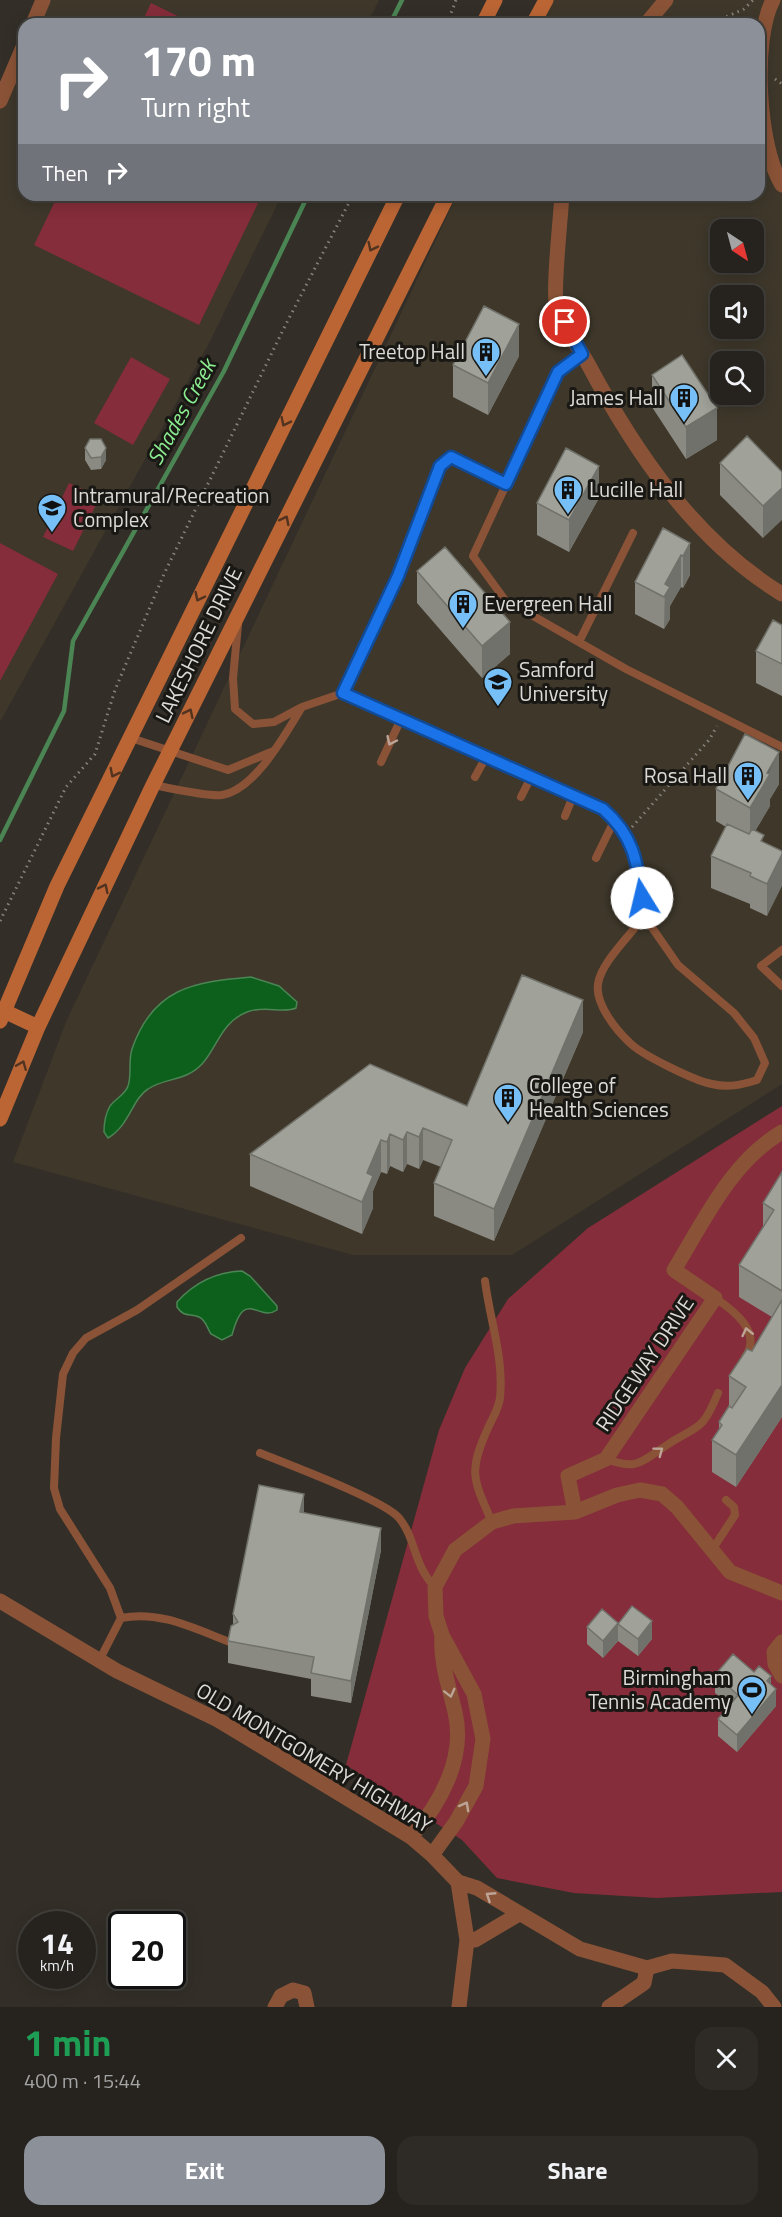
<!DOCTYPE html>
<meta charset="utf-8">
<style>
:root{--surface:#26231e;--page:#2e2b27;--text:#f1f3f6;--muted:#a4a4a4;--line:#42403c;--accent:#8c9099}
body{margin:0;font-family:"Titillium Web",sans-serif;background:var(--page);color:var(--text);height:100vh;display:flex;flex-direction:column;font-size:22px;white-space:nowrap}
*{box-sizing:border-box;margin:0}
p{font-size:20px;color:var(--muted)}
.icon{flex:none;width:33px;height:33px;fill:none;stroke:currentColor;stroke-width:2;stroke-linecap:round;stroke-linejoin:round}
.map{position:relative;height:2007px;overflow:hidden}
.sheet{display:flex;flex-direction:column;background:var(--surface);flex:1}
.sheet>*{flex:none}
.banner{position:absolute;left:18px;top:18px;width:747px;height:183px;border-radius:18px;box-shadow:0 3px 15px #0003,0 0 0 2px var(--line);background:#8c9099;color:#fff;overflow:hidden}
.needle{width:39px;rotate:144deg}
.buttons{position:absolute;left:710px;top:219px;display:grid;gap:12px}
.buttons a{display:grid;place-items:center;width:54px;height:54px;border-radius:12px;background:var(--surface);box-shadow:0 3px 15px #0003,0 0 0 2px var(--line);font-size:30px}
.speed{position:absolute;left:18px;top:1911px;display:flex;gap:12px;font-size:30px;font-weight:700;text-align:center}
.speed>*{display:grid;place-content:center;width:78px;height:78px;border-radius:50%;background:var(--surface);box-shadow:0 3px 15px #0003,0 0 0 2px var(--line);line-height:1}
.speed small{font-size:15px;font-weight:400}
.speed .limit{border:3px solid #111;border-radius:9px;background:#fff;color:#111}
.pin{position:absolute;display:grid;place-items:center;width:51px;height:51px;color:#fff;margin:-26px;border:3px solid #fff;border-radius:50%;box-shadow:0 2px 6px #0007}
.me{position:absolute;width:66px;margin:-33px;rotate:351deg;stroke-linejoin:round;filter:drop-shadow(0 0 4px #0008)}
.turn{display:flex;align-items:center;gap:21px;height:126px;padding:0 24px;font-size:27px}
.turn .icon{width:78px;height:78px;stroke-width:2.5}
.turn b{display:block;font-size:42px;line-height:51px}
.then{display:flex;align-items:center;height:57px;padding:0 24px;background:#0003;gap:12px;font-size:22px}
.round{display:grid;place-items:center;flex:none;width:63px;height:63px;border-radius:18px;background:var(--page)}
.overview{display:flex;align-items:center;justify-content:space-between;height:102px;padding:0 24px}
h1{font-size:36px;font-weight:700;line-height:45px;color:#1e9e55}
.action{display:flex;gap:12px;margin-top:auto;padding:12px 24px}
.action a{flex:1;height:69px;border-radius:18px;background:var(--accent);color:#fff;font-size:24px;font-weight:700;line-height:69px;text-align:center}
.action a+a{background:var(--page);color:var(--text)}
.map>svg:first-child{display:block}
.built{fill:#3e372a;fill-rule:evenodd}
.green{fill:#852d3a}
.water{fill:#0d601c;stroke:#4b8554;stroke-width:1.5}
.lines{fill:none;stroke-linecap:round;stroke-linejoin:round}
.stream{stroke:#4b8554;stroke-width:4.5}
.path{stroke:#86837d;stroke-width:3;stroke-dasharray:1.5 4.5;stroke-linecap:butt}
.service{stroke:#8a5337;stroke-width:8}
.minor{stroke:#8a5337;stroke-width:15}
.secondary{stroke:#bb6535;stroke-width:15}
.wall{fill:#8a8a83}
.shaded-wall{fill:#70716a}
.building{fill:#a0a198;stroke:#70716a;stroke-width:1.5}
.oneway{stroke:#523320}
.oneway2{stroke:#bca496}
.route-casing{stroke:#114b97;stroke-width:15}
.route{stroke:#1a73e8;stroke-width:10}
.labels{text-anchor:middle;stroke-width:6;stroke-linejoin:round;paint-order:stroke}
.poi-label{font-size:21px;fill:#dddad6;stroke:#191814;text-anchor:start}
.street-label{font-size:21px;fill:#dddad6;stroke:#191814}
.water-label{font-size:22px;font-style:italic;fill:#8bed90;stroke:#191814}
</style>
<div class="map">
<svg width="782" height="2007" viewBox="0 0 782 2007">
<rect width="100%" height="100%" fill="#332f28"/>
<path class="built" d="M40,0H379L367,24H30Z
M549,0H782V1084L512,1255H353L13,1162L66,1022L457,195H759V24H538ZM720,230H753V262H720ZM720,296H753V328H720ZM720,362H753V394H720Z
M24,38V195H282L208,345L0,722V94Z"/>
<path class="green" d="M151,3L194,24H141Z
M58,195H262L199,325L34,245Z
M131,357L170,379L133,445L94,423Z
M69,483L100,497L73,551L43,537Z
M0,543L58,574L0,681Z
M782,1106V1892L657,1898L574,1893L497,1878L462,1840L346,1765L439,1430L465,1368L508,1299L588,1228Z"/>
<path class="water" d="M251,977L279,986L297,1002L296,1008C284,1014 264,1005 247,1012C221,1022 217,1048 202,1064C185,1082 166,1077 148,1089C132,1099 130,1125 108,1138L104,1132C104,1124 106,1113 110,1106C116,1098 125,1095 128,1086C132,1075 128,1061 132,1049C153,988 193,982 251,977Z
M242,1271L250,1276L277,1306V1310C258,1323 245,1286 232,1335L222,1340L211,1334C207,1328 206,1320 199,1317C190,1313 184,1318 177,1307V1302C194,1283 217,1272 242,1271Z"/>
<g class="lines">
<path class="stream" d="M390,24L402,0
M0,840L64,711L73,641L224,371L308,195"/>
<path class="path" d="M447,24L456,0
M710,24L744,9L753,0
M775,79L782,84
M632,827L709,740L717,726
M0,921L66,787L95,754L115,690L164,574L285,326L353,195"/>
<path class="service" d="M582,354L558,372L473,556L505,600L626,669L782,747
M238,625L233,678L235,709L253,724L274,722L300,708
M579,642L633,533
M343,693L398,576L440,466L451,457L506,484
M131,738L228,770L271,752
M381,762L401,719
M475,777L486,757
M153,785C170,788 208,797 222,795C255,790 286,733 302,707L343,693L603,809L620,823L632,845L644,916L678,965L734,1013L754,1038L765,1063L757,1080C741,1085 728,1088 712,1084C695,1081 642,1055 630,1043C616,1030 595,1004 598,984C601,962 631,935 644,916
M521,797L531,777
M565,816L573,796
M596,858L615,819
M782,950L761,966L782,986
M485,1281C490,1321 504,1357 500,1398C499,1408 492,1419 488,1428C468,1472 473,1479 492,1522
M715,1298C733,1310 763,1332 745,1357
M260,1453C287,1464 384,1500 399,1518C416,1538 413,1565 435,1587
M606,1459C636,1470 640,1463 664,1447C697,1424 701,1435 718,1393
M712,1550L735,1515L734,1507L726,1500
M121,1618C160,1610 195,1629 232,1643
M99,1661L121,1618L110,1588L60,1509L54,1488L56,1438L63,1374L73,1353L86,1338L137,1310L241,1238"/>
<path class="minor" d="M773,0C752,40 758,147 782,185
M33,24L43,0
M646,24L666,0
M0,101L24,45
M562,195C561,214 552,296 557,308C564,328 578,346 588,364C635,452 695,541 782,594
M575,1512L568,1476L606,1459L715,1298L674,1270C704,1221 731,1162 782,1132
M0,1601L117,1671L218,1720L411,1837L432,1855L458,1882L467,1940L459,2007
M782,1642L774,1652L775,1664L782,1676
M411,1837C440,1804 466,1758 455,1712C449,1686 440,1662 442,1635
M432,1855L456,1822L476,1786L483,1739L474,1694L442,1635L436,1616L435,1587L455,1550L492,1522L513,1516L575,1512L617,1495L640,1490L662,1494L677,1507L730,1572L782,1593
M458,1882L477,1888L580,1949L647,1968L672,1961L725,1965L762,1992L774,2007
M467,1940H475L519,1914
M275,2007L281,1996L293,1990L304,1993L307,2007
M609,2007L644,1983L647,1968"/>
<path class="secondary" d="M483,24L495,0
M533,24L546,0
M4,1011L38,1027
M0,1021L57,886L398,195
M0,1119L38,1027L153,785L448,195"/>
</g>
<path class="wall" d="M519,356L488,415L453,397V365Z
M652,375L717,440L686,459L652,407Z
M85,448L106,460L101,469L91,470L85,460Z
M720,463L782,472L763,538L720,495Z
M599,498L569,552L537,535V503Z
M690,543V575L683,588L681,587L670,606V619L664,629L635,614V582Z
M417,571L510,654L482,678L417,603Z
M782,625V696L756,683V651Z
M779,784L770,799V806L755,831L764,843L782,851L767,916L750,908V904L711,888V856L726,827L716,821V789Z
M583,1032L494,1241L434,1216V1183L441,1167L423,1160L419,1169L407,1164L403,1172L390,1166L387,1174L381,1172L373,1191V1208L362,1234L250,1186V1154L467,1106Z
M782,1172V1417L736,1487L712,1472V1440L719,1429V1422L729,1407V1376L752,1351L772,1317L739,1297V1265L763,1227V1203Z
M304,1513L381,1550L351,1703L311,1696V1679L228,1663V1641L233,1625V1614Z
M618,1624L652,1639L638,1656L618,1641L603,1658L587,1644V1627Z
M715,1675L771,1685L776,1706L737,1752L718,1736V1719L730,1705L715,1693Z"/>
<path class="shaded-wall" d="M519,324V356L488,415V383Z
M717,408V440L686,459V427Z
M106,448V460L101,469V457Z
M599,466V498L569,552V520Z
M782,488V520L763,538V506Z
M690,543V575L683,588V556Z
M681,555V587L670,606V619L664,629L665,584Z
M510,622V654L482,678V646Z
M779,752V784L770,799V806L750,840V808Z
M782,854V886L767,916V884Z
M583,1000V1032L494,1241V1209Z
M423,1128V1160L419,1169V1137Z
M407,1132V1164L403,1172V1140Z
M390,1134V1166L387,1174V1142Z
M381,1140V1172L373,1191V1208L362,1234V1202L367,1173Z
M782,1385V1417L736,1487V1455Z
M304,1494V1516L300,1512Z
M381,1528V1550L351,1703V1681Z
M652,1621V1639L638,1656V1639Z
M618,1623V1641L603,1658V1641Z
M771,1676V1693L767,1681Z
M776,1689V1706L737,1752V1735Z"/>
<path class="building" d="M484,306L519,324L488,383L453,365Z
M682,355L717,408L686,427L652,375Z
M747,436L782,472V488L763,506L720,463Z
M90,439H101L106,448L101,457L91,458L85,448Z
M566,448L599,466L569,520L537,503Z
M663,528L690,543L683,556L681,555L665,584L670,587L664,597L635,582Z
M445,547L510,622L482,646L417,571Z
M773,620L782,625V664L756,651Z
M745,734L779,752L767,773L770,774L750,808L716,789Z
M727,824L749,834L752,829L764,835L761,841L782,851V854L767,884L750,876L751,873L711,856Z
M522,975L583,1000L494,1209L434,1183L452,1140L423,1128L419,1137L407,1132L403,1140L390,1134L387,1142L381,1140L367,1173L373,1176L362,1202L250,1154L370,1064L467,1106Z
M782,1172V1291L739,1265L774,1210L763,1203Z
M782,1300V1385L736,1455L712,1440L722,1425L719,1422L729,1406L732,1408L746,1387L729,1376L747,1349L752,1351Z
M259,1485L304,1494L300,1512L381,1528L351,1681L311,1673L314,1657L228,1641L231,1626L238,1622L233,1614Z
M632,1606L652,1621L638,1639L618,1624Z
M602,1609L618,1623L603,1641L587,1627Z
M733,1654L754,1672L759,1666L771,1676L767,1681L776,1689L737,1735L718,1719L738,1695L715,1675Z"/>
<defs><path id="oneway-chevron" d="M-2-3.5L2.5 0L-2 3.5" fill="none" stroke-width="1.6" stroke-linecap="round" stroke-linejoin="round" transform="scale(1.5)"/></defs>
<g class="oneway">
<use href="#oneway-chevron" transform="translate(372 247) rotate(116)"/>
<use href="#oneway-chevron" transform="translate(285 422) rotate(116)"/>
<use href="#oneway-chevron" transform="translate(285 520) rotate(-63)"/>
<use href="#oneway-chevron" transform="translate(199 597) rotate(116)"/>
<use href="#oneway-chevron" transform="translate(189 713) rotate(-64)"/>
<use href="#oneway-chevron" transform="translate(114 773) rotate(117)"/>
<use href="#oneway-chevron" transform="translate(104 888) rotate(-64)"/>
<use href="#oneway-chevron" transform="translate(22 1065) rotate(-68)"/>
</g>
<g class="oneway2">
<use href="#oneway-chevron" transform="translate(391 741) rotate(115)"/>
<use href="#oneway-chevron" transform="translate(747 1332) rotate(-103)"/>
<use href="#oneway-chevron" transform="translate(659 1451) rotate(-37)"/>
<use href="#oneway-chevron" transform="translate(450 1693) rotate(76)"/>
<use href="#oneway-chevron" transform="translate(465 1806) rotate(-61)"/>
<use href="#oneway-chevron" transform="translate(490 1896) rotate(-147)"/>
</g>
<g class="lines">
<g class="route-casing">
<path id="route" d="M565,322L582,354L558,372L506,484L451,457L440,466L398,576L343,693L603,809C633,835 637,860 642,898"/>
</g>
<use href="#route" class="route"/>
</g>
<defs>
<g id="building-pin" transform="scale(1.5)"><path d="M0 17L-7.5 6A9.5 9.5 0 1 1 7.5 6Z" fill="#77c0f7" stroke="#191814"/><path d="M-4-6H4V6H1V3H-1V6H-4ZM-2.5-4.3h1.7v1.8h-1.7ZM.8-4.3h1.7v1.8H.8ZM-2.5-1h1.7V.8h-1.7ZM.8-1h1.7V.8H.8Z" fill="#111"/></g>
<g id="university-pin" transform="scale(1.5)"><path d="M0 17L-7.5 6A9.5 9.5 0 1 1 7.5 6Z" fill="#77c0f7" stroke="#191814"/><path d="M0-5L7-2L0 1L-7-2ZM-4 1L0 2.5L4 1V4Q0 6-4 4Z" fill="#111"/></g>
<g id="stadium-pin" transform="scale(1.5)"><path d="M0 17L-7.5 6A9.5 9.5 0 1 1 7.5 6Z" fill="#77c0f7" stroke="#191814"/><path d="M0-5a6.5 5 0 1 0 0 10a6.5 5 0 1 0 0-10ZM-3.5-1.8h7v3.6h-7Z" fill="#111"/></g>
</defs>
<g fill-rule="evenodd">
<use href="#building-pin" x="486" y="352"/>
<use href="#building-pin" x="684" y="398"/>
<use href="#building-pin" x="568" y="490"/>
<use href="#university-pin" x="52" y="508"/>
<use href="#building-pin" x="463" y="604"/>
<use href="#university-pin" x="498" y="682"/>
<use href="#building-pin" x="748" y="776"/>
<use href="#building-pin" x="508" y="1098"/>
<use href="#stadium-pin" x="752" y="1690"/>
</g>
<g class="labels">
<g class="poi-label">
<text x="465" y="359" text-anchor="end">Treetop Hall</text>
<text x="663" y="405" text-anchor="end">James Hall</text>
<text x="589" y="497">Lucille Hall</text>
<text x="73" y="503">Intramural/Recreation<tspan x="73" dy="24">Complex</tspan></text>
<text x="484" y="611">Evergreen Hall</text>
<text x="519" y="677">Samford<tspan x="519" dy="24">University</tspan></text>
<text x="727" y="783" text-anchor="end">Rosa Hall</text>
<text x="529" y="1093">College of<tspan x="529" dy="24">Health Sciences</tspan></text>
<text x="731" y="1685" text-anchor="end">Birmingham<tspan x="731" dy="24">Tennis Academy</tspan></text>
</g>
<g class="street-label">
<text transform="translate(199 645) rotate(-64)" y="7">LAKESHORE DRIVE</text>
<text transform="translate(645 1364) rotate(-56)" y="7">RIDGEWAY DRIVE</text>
<text transform="translate(314 1758) rotate(31)" y="7">OLD MONTGOMERY HIGHWAY</text>
</g>
<g class="water-label">
<text transform="translate(181 412) rotate(-61)" y="8">Shades Creek</text>
</g>
</g>
</svg>
<div class="buttons">
<a><svg class="needle" viewBox="-14 -14 28 28"><path d="M0-13l5 13h-10z" fill="#e53935"/><path d="M0 13l5-13h-10z" fill="#a4a4a4"/></svg></a>
<a><svg class="icon" aria-label="sound" viewBox="0 0 24 24"><path d="M4 9h4l5-4v14l-5-4H4zM17 9q2 3 0 6"/></svg></a>
<a><svg class="icon" aria-label="search" viewBox="0 0 24 24"><circle cx="10" cy="10" r="6"/><path d="M15 15l6 6"/></svg></a>
</div>
<div class="speed"><div>14<small>km/h</small></div><div class="limit">20</div></div>
<div class="pin" style="left:565px;top:322px;background:#d93025"><svg class="icon" aria-label="arrive" viewBox="0 0 24 24"><path d="M6 21V4h12l-3 4 3 4H6"/></svg></div>
<svg class="me" style="left:642px;top:898px" viewBox="-20 -20 40 40"><circle r="19" fill="#fff"/><path d="M0-13L10 11 0 6-10 11z" fill="#1a73e8"/></svg>
<div class="banner">
<div class="turn"><svg class="icon" aria-label="right" viewBox="0 0 24 24"><path d="M7 20v-9h11M14 6l5 5-5 5"/></svg><div><b>170 m</b>Turn right</div></div>
<div class="then">Then<svg class="icon" aria-label="right" viewBox="0 0 24 24"><path d="M7 20v-9h11M14 6l5 5-5 5"/></svg></div>
</div>
</div>
<section class="sheet">
<div class="overview"><div><h1>1 min</h1><p>400 m · 15:44</p></div><a class="round"><svg class="icon" aria-label="close" viewBox="0 0 24 24"><path d="M6 6l12 12M18 6L6 18"/></svg></a></div>
<div class="action"><a>Exit</a><a>Share</a></div>
</section>
